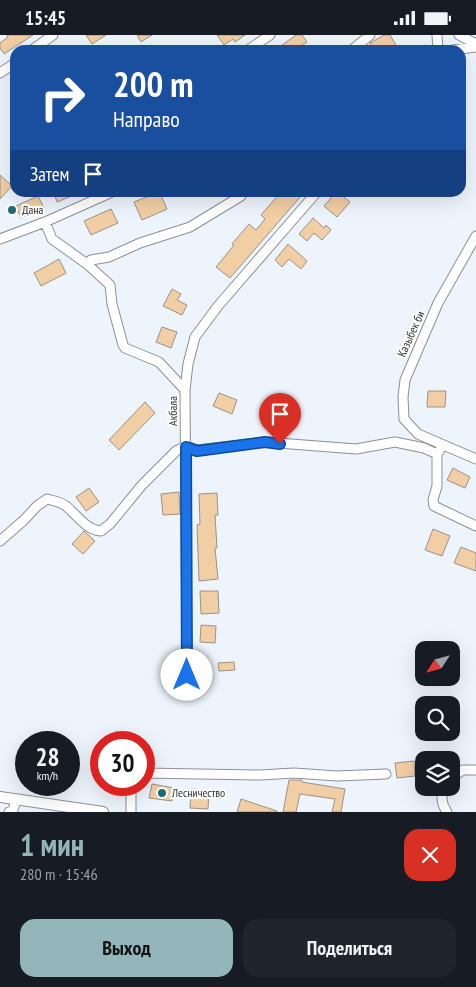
<!DOCTYPE html>
<html lang="ru">
<meta charset="utf-8">
<style>
:root{--surface:#171b24;--page:#20242c;--text:#f1f3f6;--muted:#9ea1a6;--accent:#93b6ba}
body{margin:0;font-family:"PT Sans Narrow",sans-serif;background:var(--page);color:var(--text);height:100vh;display:flex;flex-direction:column;font-size:19px;white-space:nowrap}
*{box-sizing:border-box;margin:0}
p{font-size:16px;color:var(--muted)}
.icon{flex:none;width:28px;height:28px;fill:none;stroke:currentColor;stroke-width:2;stroke-linecap:round;stroke-linejoin:round}
.map{position:relative;height:777px;overflow:hidden}
.panel{display:flex;flex-direction:column;background:var(--surface);flex:1}
.panel>*{flex:none}
.banner{position:absolute;left:10px;top:10px;width:456px;height:152px;border-radius:15px;box-shadow:0 5px 20px #0002;background:#1a4fa0;color:#fff;overflow:hidden}
.needle{width:32px;rotate:234deg}
.tools{position:absolute;left:415px;top:606px;display:grid;gap:10px}
.tools a{display:grid;place-items:center;width:45px;height:45px;border-radius:10px;background:var(--surface);box-shadow:0 5px 20px #0002;font-size:25px}
.speed{position:absolute;left:15px;top:696px;display:flex;gap:10px;font-size:25px;font-weight:700;text-align:center}
.speed>*{display:grid;place-content:center;width:65px;height:65px;border-radius:50%;background:var(--surface);box-shadow:0 5px 20px #0002;line-height:1}
.speed small{font-size:12px;font-weight:400}
.speed .limit{border:8px solid #d22;background:#fff;color:#111}
.pin{position:absolute;display:grid;place-items:center;width:42px;height:42px;color:#fff;margin:-51px -21px;border-radius:50% 50% 50% 0;rotate:-45deg;box-shadow:0 0 5px #0007}
.pin .icon{rotate:45deg}
.me{position:absolute;width:55px;margin:-28px;rotate:0deg;stroke-linejoin:round;filter:drop-shadow(0 0 4px #0008)}
.turn{display:flex;align-items:center;gap:18px;height:105px;padding:0 20px;font-size:22px}
.turn .icon{width:65px;height:65px;stroke-width:2.5}
.turn b{display:block;font-size:35px;line-height:42px}
.then{display:flex;align-items:center;height:48px;padding:0 20px;background:#0003;gap:10px;font-size:19px}
.round{display:grid;place-items:center;flex:none;width:52px;height:52px;border-radius:15px;background:var(--page)}
.headline{display:flex;align-items:center;justify-content:space-between;height:85px;padding:0 20px}
h1{font-size:30px;font-weight:600;line-height:38px;color:var(--accent)}
.button{display:flex;gap:10px;margin-top:auto;padding:10px 20px}
.button a{flex:1;height:58px;border-radius:15px;background:var(--accent);color:#111;font-size:20px;font-weight:600;line-height:58px;text-align:center}
.button a+a{background:var(--page);color:var(--text)}
.status{display:flex;justify-content:space-between;align-items:center;height:35px;padding:0 25px;background:var(--surface);direction:ltr}
.status svg{height:14px;fill:currentColor}
.map>svg:first-child{display:block}
.building{fill:#f2cea4;stroke:#98928b}
.lines{fill:none;stroke-linecap:round;stroke-linejoin:round}
.minor-casing{stroke:#8b9097;stroke-width:11}
.major-casing{stroke:#8b9097;stroke-width:12}
.minor{stroke:#fff;stroke-width:9}
.major{stroke:#fff;stroke-width:10}
.route-casing{stroke:#114b97;stroke-width:12}
.route{stroke:#1a73e8;stroke-width:9}
.poi-dot{fill:#216c71;stroke:#fff;stroke-width:2}
.labels{text-anchor:middle;stroke-width:4.5;stroke-linejoin:round;paint-order:stroke}
.poi-label{font-size:12px;fill:#313336;stroke:#fff;text-anchor:start}
.street-label{font-size:12px;fill:#313336;stroke:#fff}
</style>
<div class="status"><b>15:45</b><svg viewBox="0 0 49 12"><path d="M0 12V9h3v3zM5 12V6h3v6zM10 12V3h3v9zM15 12V0h3v12zM26 1h20v11H26zM47 4h2v5h-2z"/></svg></div>
<div class="map">
<svg width="476" height="777" viewBox="0 0 476 777">
<rect width="100%" height="100%" fill="#eef4fc"/>
<path class="building" d="M7,0H33L4,19L0,13V8L8,2Z
M86,0H106L92,9Z
M137,0H152L141,7Z
M217,0H245L235,7L233,4L224,10Z
M296,0H302L307,7L295,15H285L282,10Z
M384,0H390L397,12L392,15H373L370,8Z
M0,140L12,151L0,164Z
M54,158H79L57,167Z
M156,158H160L167,174L142,185L134,167Z
M280,158L284,161L288,158H297L301,161L230,243L216,232L234,210L232,209L249,189L256,195L265,184L261,180Z
M335,158H339L350,167L337,182L324,171Z
M38,161L44,173L21,183L16,171Z
M111,174L118,188L91,200L84,186Z
M313,183L324,193L326,190L331,195L322,205L314,198L307,206L299,199Z
M288,209L307,226L301,234L289,224L282,232L275,225Z
M59,224L66,238L41,251L34,238Z
M172,254L181,259L177,265L187,270L182,280L163,271Z
M162,292L177,297L171,313L156,307Z
M428,356H446L445,372H427Z
M219,358L237,365L232,379L213,371Z
M145,367L155,378L119,415L109,405Z
M453,433L470,442L465,453L447,445Z
M89,453L99,467L86,476L76,462Z
M179,457L180,479L163,480L161,459Z
M217,458L218,480H215L217,513H215L218,544L199,546L197,490L200,489L199,459Z
M433,494L450,501L442,521L425,515Z
M84,496L95,506L83,519L72,509Z
M461,512L476,518V536L454,528Z
M200,556H218L219,578L201,579Z
M201,590L216,591L215,608L200,607Z
M234,627L235,635L219,636L218,628Z
M414,726L415,741L397,743L395,728Z
M289,745H302V747L345,754L341,777H332L335,764L300,759L296,777H283Z
M152,749L174,753L172,766L149,763Z
M191,754L209,755L208,774L190,773Z
M241,764L277,776V777H237Z"/>
<g class="lines">
<g class="minor-casing">
<path id="minor" d="M437,0L438,15
M459,0L476,9
M32,15L53,0
M248,15L270,0
M352,15L370,0
M453,15L476,12
M0,38L15,28
M45,187L52,204L87,229L110,250L112,269L123,310L125,313L159,327L185,355
M476,201L438,268L405,345L403,362L404,384L418,399L476,424
M0,204L45,187L110,158
M87,229L91,225L109,222L140,208L190,192L241,161
M440,415L437,419V451L433,465L434,471L476,491
M0,506L24,485L37,471L47,464C54,466 61,467 66,471C77,480 86,495 101,496L110,489L142,450L176,416L186,411L197,415L265,407L356,414L395,407L424,413L437,419
M187,639L185,355L188,329L195,302L218,271L316,158
M144,738L260,740L294,738L337,741L386,739
M451,743L463,735H476
M444,752C441,762 441,769 447,777
M9,777L13,775L16,765
M131,777V750"/>
</g>
<g class="major-casing">
<path id="major" d="M0,762L103,777"/>
</g>
<use href="#minor" class="minor"/>
<use href="#major" class="major"/>
</g>
<g class="lines">
<g class="route-casing">
<path id="route" d="M187,640L186,412L197,416L265,407L280,409"/>
</g>
<use href="#route" class="route"/>
</g>
<g class="poi-dot">
<circle cx="12" cy="175" r="5"/>
<circle cx="162" cy="758" r="5"/>
</g>
<g class="labels">
<g class="poi-label">
<text x="22" y="179">Дана</text>
<text x="172" y="762">Лесничество</text>
</g>
<g class="street-label">
<text transform="translate(411 299) rotate(-66)" y="4">Казыбек би</text>
<text transform="translate(173 376) rotate(-90)" y="4">Акбала</text>
</g>
</g>
</svg>
<div class="tools">
<a><svg class="needle" viewBox="-14 -14 28 28"><path d="M0-13l5 13h-10z" fill="#e53935"/><path d="M0 13l5-13h-10z" fill="#9ea1a6"/></svg></a>
<a><svg class="icon" aria-label="search" viewBox="0 0 24 24"><circle cx="10" cy="10" r="6"/><path d="M15 15l6 6"/></svg></a>
<a><svg class="icon" aria-label="layers" viewBox="0 0 24 24"><path d="M12 4l9 5-9 5-9-5zM3 14l9 5 9-5"/></svg></a>
</div>
<div class="speed"><div>28<small>km/h</small></div><div class="limit">30</div></div>
<div class="pin" style="left:280px;top:409px;background:#d93025"><svg class="icon" aria-label="arrive" viewBox="0 0 24 24"><path d="M6 21V4h12l-3 4 3 4H6"/></svg></div>
<svg class="me" style="left:187px;top:640px" viewBox="-20 -20 40 40"><circle r="19" fill="#fff"/><path d="M0-13L10 11 0 6-10 11z" fill="#1a73e8"/></svg>
<div class="banner">
<div class="turn"><svg class="icon" aria-label="right" viewBox="0 0 24 24"><path d="M7 20v-9h11M14 6l5 5-5 5"/></svg><div><b>200 m</b>Направо</div></div>
<div class="then">Затем<svg class="icon" aria-label="arrive" viewBox="0 0 24 24"><path d="M6 21V4h12l-3 4 3 4H6"/></svg></div>
</div>
</div>
<section class="panel">
<div class="headline"><div><h1>1 мин</h1><p>280 m · 15:46</p></div><a class="round" style="background:#d93025;color:#fff"><svg class="icon" aria-label="close" viewBox="0 0 24 24"><path d="M6 6l12 12M18 6L6 18"/></svg></a></div>
<div class="button"><a>Выход</a><a>Поделиться</a></div>
</section>
